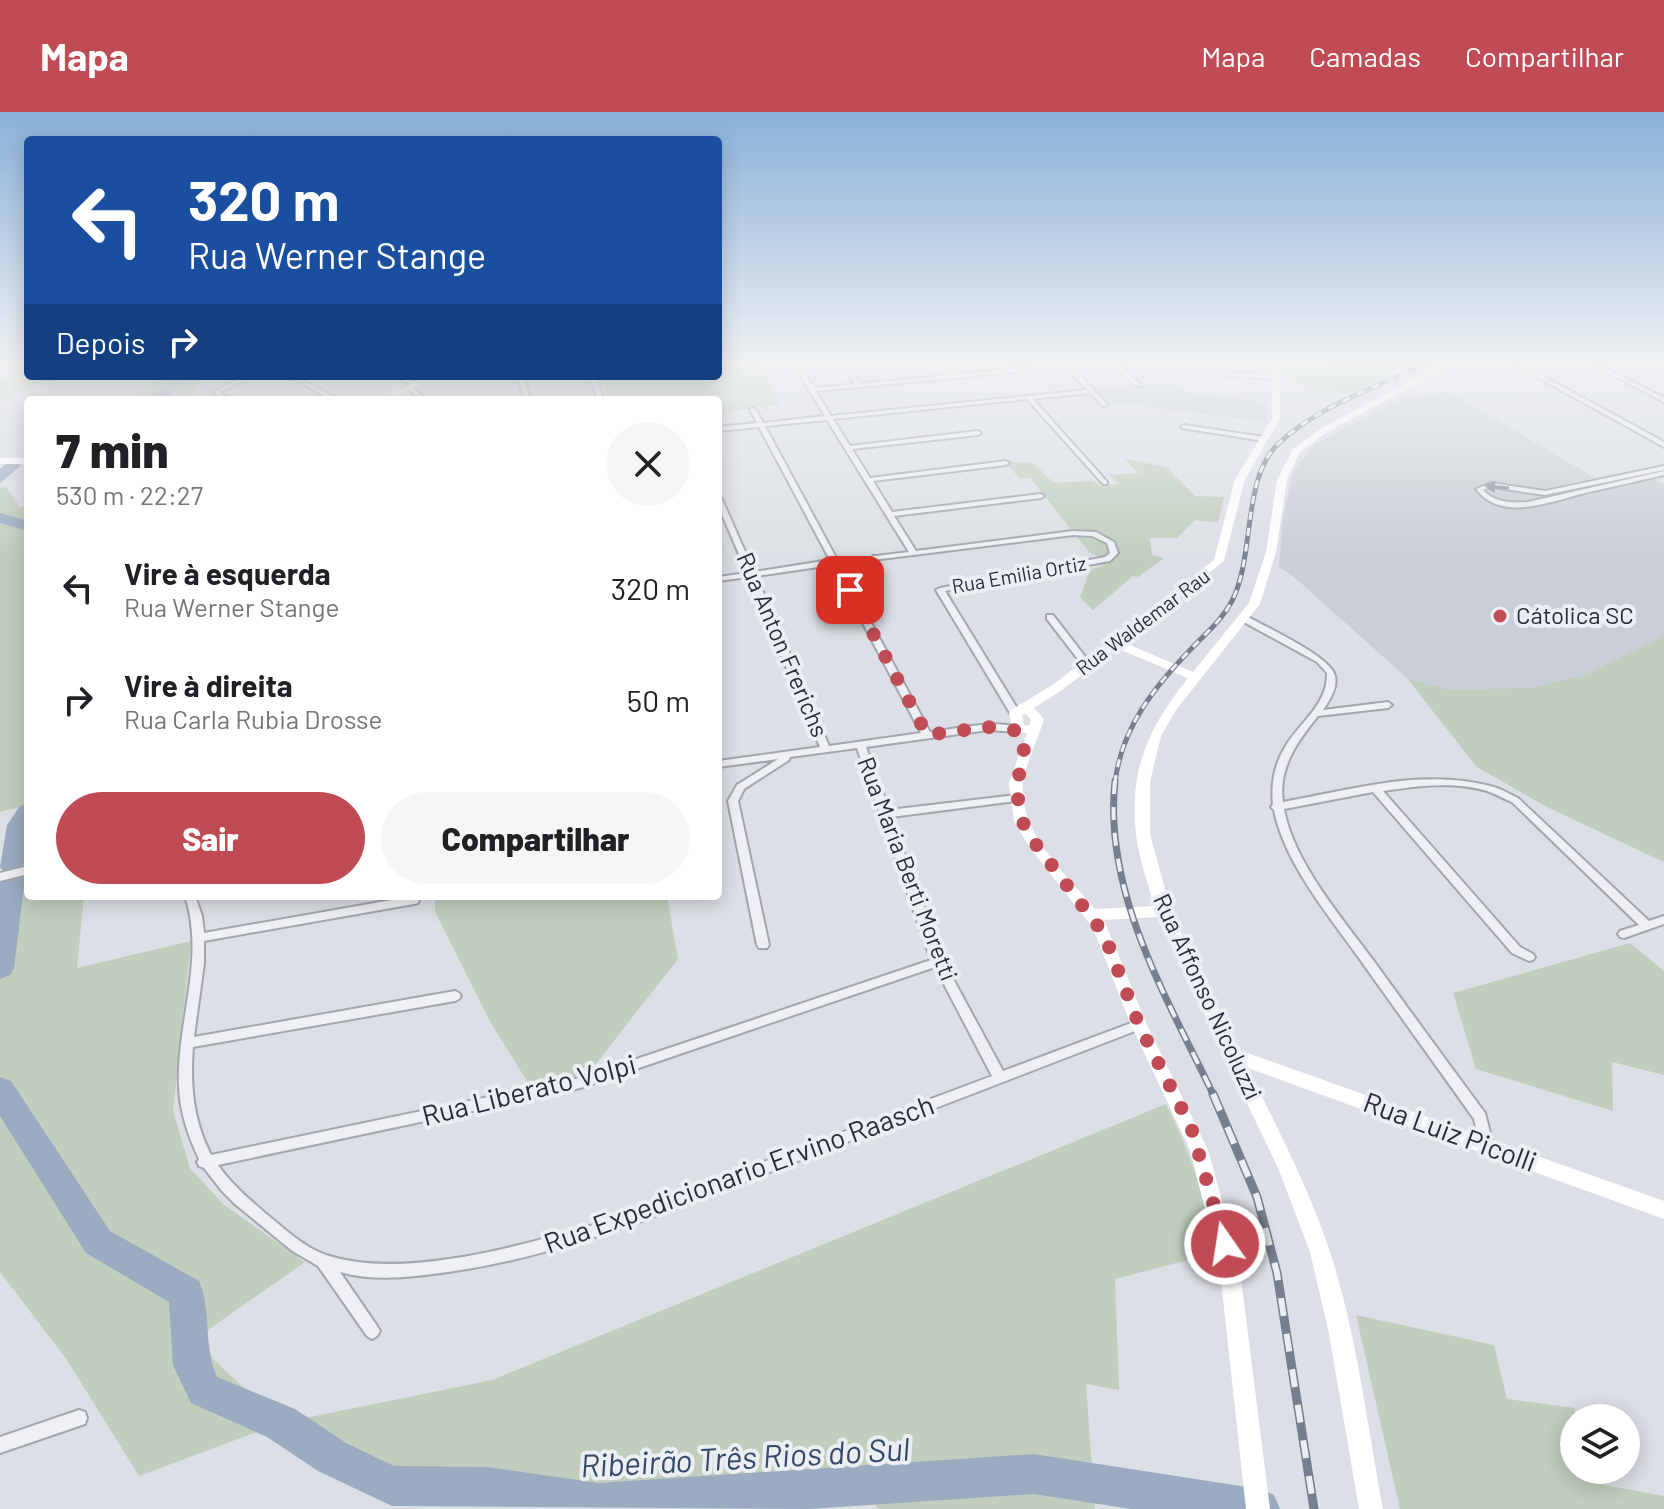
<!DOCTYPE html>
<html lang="pt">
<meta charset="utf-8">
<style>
:root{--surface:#fff;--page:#f6f6f6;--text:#202124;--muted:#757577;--accent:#c04b54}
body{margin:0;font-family:Barlow,sans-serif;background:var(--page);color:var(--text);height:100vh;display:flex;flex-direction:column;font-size:30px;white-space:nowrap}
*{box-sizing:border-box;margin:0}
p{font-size:26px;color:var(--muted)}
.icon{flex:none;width:44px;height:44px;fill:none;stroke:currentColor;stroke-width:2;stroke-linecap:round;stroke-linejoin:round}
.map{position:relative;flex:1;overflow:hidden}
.side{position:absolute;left:24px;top:284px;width:698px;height:504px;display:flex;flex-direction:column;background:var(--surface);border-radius:8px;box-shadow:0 4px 20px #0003}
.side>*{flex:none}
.top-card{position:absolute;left:24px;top:24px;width:698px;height:244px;border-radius:8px;box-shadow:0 4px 20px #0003;background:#1a4fa0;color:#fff;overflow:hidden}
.fabs{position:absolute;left:1560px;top:1292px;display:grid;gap:16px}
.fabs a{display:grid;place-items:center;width:80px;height:80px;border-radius:50%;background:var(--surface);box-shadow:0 4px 20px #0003;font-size:40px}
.pin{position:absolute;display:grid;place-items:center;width:68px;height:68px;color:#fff;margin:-34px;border-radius:16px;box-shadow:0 4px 12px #0006}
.me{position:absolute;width:88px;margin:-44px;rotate:347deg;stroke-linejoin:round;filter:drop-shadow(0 0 6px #0008)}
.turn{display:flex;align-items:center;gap:28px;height:168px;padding:0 32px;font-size:36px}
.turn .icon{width:104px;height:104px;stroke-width:2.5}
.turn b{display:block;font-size:56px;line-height:68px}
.then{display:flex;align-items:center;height:76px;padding:0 32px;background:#0003;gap:16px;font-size:30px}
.round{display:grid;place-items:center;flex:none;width:84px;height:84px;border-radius:42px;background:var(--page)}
.head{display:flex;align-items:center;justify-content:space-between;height:136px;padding:0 32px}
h1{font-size:48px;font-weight:800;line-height:60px}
.button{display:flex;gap:16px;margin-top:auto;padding:16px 32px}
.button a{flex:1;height:92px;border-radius:48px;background:var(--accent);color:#fff;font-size:32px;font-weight:800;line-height:92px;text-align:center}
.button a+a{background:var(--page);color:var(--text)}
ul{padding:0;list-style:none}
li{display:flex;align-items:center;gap:24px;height:112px;padding:0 32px}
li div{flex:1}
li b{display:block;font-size:30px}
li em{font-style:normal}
header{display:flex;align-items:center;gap:48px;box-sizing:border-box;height:112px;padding:0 40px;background:var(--accent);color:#fff}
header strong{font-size:38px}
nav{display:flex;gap:44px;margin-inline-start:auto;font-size:28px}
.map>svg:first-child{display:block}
.built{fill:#caced6}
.green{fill:#c1cebe}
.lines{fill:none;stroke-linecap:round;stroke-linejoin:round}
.river{fill:#9aabc2;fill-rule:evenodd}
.street-casing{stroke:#a2a6ae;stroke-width:4}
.street{fill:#eef0f4;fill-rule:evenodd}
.secondary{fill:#fff;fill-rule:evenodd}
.rail-far2-casing{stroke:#777e8d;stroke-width:5}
.rail-far1-casing{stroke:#777e8d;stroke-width:7}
.rail-casing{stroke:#777e8d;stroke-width:9}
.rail-far2{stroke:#ebeef3;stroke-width:3;stroke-dasharray:8;stroke-linecap:butt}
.rail-far1{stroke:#ebeef3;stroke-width:4;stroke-dasharray:13;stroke-linecap:butt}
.rail{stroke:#ebeef3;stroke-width:6;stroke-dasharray:18;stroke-linecap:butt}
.oneway{fill:#8a8e97}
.route{stroke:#c04b54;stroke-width:14;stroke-dasharray:0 25.2}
.poi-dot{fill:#c04b54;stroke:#ebeef3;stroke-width:3}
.labels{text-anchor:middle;stroke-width:8;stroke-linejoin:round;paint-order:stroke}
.far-street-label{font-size:20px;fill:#272d3a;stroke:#ebeef3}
.poi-label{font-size:24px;fill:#272d3a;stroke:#ebeef3;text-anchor:start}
.street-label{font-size:24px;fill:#272d3a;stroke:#ebeef3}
.near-street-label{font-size:28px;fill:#272d3a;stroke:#ebeef3}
.near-water-label{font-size:32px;font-style:italic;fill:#354969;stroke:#ebeef3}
</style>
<header>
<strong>Mapa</strong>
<nav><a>Mapa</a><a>Camadas</a><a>Compartilhar</a></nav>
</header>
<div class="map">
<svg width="1664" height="1397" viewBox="0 0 1664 1397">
<rect width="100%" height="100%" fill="#dcdfe5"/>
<path class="built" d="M1175,271L1186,280L1267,290L1266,310L1111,290L1097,277Z
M1448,279L1595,366L1537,378L1556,390L1654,367L1664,373V750L1547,695L1477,655L1407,566L1294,465L1279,455L1283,407L1293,359L1314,333L1398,288Z"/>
<path class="green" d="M718,251H758L780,292L724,301L718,288L710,285L608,288L601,264H718Z
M1325,251H1411L1355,280L1310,277L1309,270L1284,267L1283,256L1313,258V254L1324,255Z
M66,264H111L43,270L0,289V268Z
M164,264H206L186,288H126Z
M1125,347L1166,355L1195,384L1224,385L1218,411L1195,408L1177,426H1150L1152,443L1164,446L1138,465L1133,464L1093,498L1080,485L1090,458L1112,450L1090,441L1030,366L1020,367L1004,349L1034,351L1053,371L1093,369L1100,374L1118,372L1110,363L1138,361Z
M6,375L20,395L28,394V693L0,700V376Z
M1664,524V750L1547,695L1477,655L1407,566L1450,578L1530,576L1587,562Z
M28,764V784H84L77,856L191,829L173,999L190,1056L223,1092L305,1150L202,1222L213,1247L281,1311L492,1268L1166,992C1193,1046 1205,1082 1211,1142L1115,1167L1119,1278L1086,1272L1095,1397H878L864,1374L599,1391L488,1375L392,1374L333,1345L281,1311L139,1364L67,1248L0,1160V769Z
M435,784H667L678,847L584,967L530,974L491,911L435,800Z
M1630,831L1664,859V963L1612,950L1613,999L1476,957L1453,881Z
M1356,1203L1494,1233L1507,1287L1575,1296L1574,1358H1586L1588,1370L1664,1384V1397H1400Z"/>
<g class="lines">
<path class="river" d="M177,264H193L163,288H147Z
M8,350L22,353L0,371V357Z
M0,401L28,409V419L0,411Z
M28,692V737L21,761L25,767L14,856L10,863L0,867V766L4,760L0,755L7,713L20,694Z
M0,965L11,969L110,1119L199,1169C212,1199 203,1235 217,1265L295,1297L346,1331L394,1354L487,1355L599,1371L1034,1342L1260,1377L1274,1383L1280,1397H1131L1034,1382L810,1397L392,1394L318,1359L267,1325L191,1291L173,1253L169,1190L86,1141L0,1004Z"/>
<g class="street-casing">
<path id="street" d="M792,251H798L814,276L855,272L842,251H848L860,272L1039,254L1042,256L1039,258L816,279L831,304L1087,278L1062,251H1068L1108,293L1103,294L1090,281L1033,287L1107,370V372H1103L1027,287L833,307L850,334L978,319L981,321L978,323L852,337L870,366L1006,349L1009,351L1006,353L873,369L892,400L1041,382L1044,384L1041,386L894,404L916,439L1073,419L1096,420L1114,430L1118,441L1110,449L945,479L1020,601L1015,604L1010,601L936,478L940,476L1105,445L1110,441L1107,431L1092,424L1073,423L873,448V444H876L909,440L827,308L765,314L930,620C955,617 1001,606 1023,617L1018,620L988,618L866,635L889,698L1016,683L1021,686L1016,689L891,705L944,850L1003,959L1139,908L1143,910L1145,913L1143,916C1034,958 925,1000 816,1042C695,1088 576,1142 448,1160C412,1165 375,1170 340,1160L377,1214L380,1219L377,1224L372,1227L367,1224L318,1154L291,1138L235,1092L222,1079L204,1056L199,1054L197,1050L199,1047C188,1024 180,1000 179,975C176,910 206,848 185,784H195L202,804L204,821L414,784L418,785L419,788L418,791L414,792L204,829V851L194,925L455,879L459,881L461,884L459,887L455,889L193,935C190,973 193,1008 211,1043L580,966L931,848L857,636L790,645L789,648L744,677L738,689L769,833L767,836H759L757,833L728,689L737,673L778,647L718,655V649L820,635L748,465L718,469V465L747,461L718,393V383L721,385L754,460L830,448L759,315L718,319V315L757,311L750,298L753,296L756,298L763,311L825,304ZM832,453L921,621L829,634L756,464ZM935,855L992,964L604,1110C526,1132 404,1169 326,1143C303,1135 284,1116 265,1101C248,1086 231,1072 218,1053L580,976Z
M1112,251H1118L1140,272V274H1136Z
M1512,251H1519L1664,330V335Z
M1589,251H1596L1664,286V290Z
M1220,260L1275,263L1278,265L1275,267L1218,263L1217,262Z
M244,264H252L220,280L230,288H223L213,280Z
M288,264H295L340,288H332Z
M394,264H402L418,272L413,273Z
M517,264H523L531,288H525Z
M590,264H596L604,288H598Z
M408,274H412L426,288H420L408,276Z
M1184,313L1264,325L1267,327L1264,329L1182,316L1181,315Z
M1664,354V358L1545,383L1491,375L1483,378C1495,391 1512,391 1528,390L1664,359V363C1638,369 1612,375 1585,381C1552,389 1502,411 1476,377L1491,371L1545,379Z
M1047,503H1053L1090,551L1091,553L1090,555H1084L1047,507Z
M1242,505H1248C1266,515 1332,545 1335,564C1338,576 1329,589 1323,598L1388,590L1392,593L1388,596L1318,604C1297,630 1278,656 1283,690C1350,678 1422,656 1490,674C1500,676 1509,682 1518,686L1649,809L1664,804V812L1624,826L1620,825L1618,822L1620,819L1639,813L1512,690C1504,687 1496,682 1487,679C1455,669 1416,674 1383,679L1520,835L1533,842L1535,845L1533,848L1529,849L1512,841L1373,680L1284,697C1293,749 1342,806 1373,848C1410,899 1447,950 1485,1001L1493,1032L1491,1036L1486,1038L1481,1036L1474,1007C1436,953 1397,900 1359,846C1329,804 1284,750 1274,698L1271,695L1273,692C1271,673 1274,654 1284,637C1298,611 1328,594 1327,561L1317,550L1242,509Z
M28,754V762L0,769V761Z
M79,1298L85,1300L87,1306L85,1312L0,1341V1325Z"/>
</g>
<use href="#street" class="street"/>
<path class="secondary" d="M1271,251H1279L1280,307L1245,367L1224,449L1123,530L1193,560L1249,491L1266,440L1277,368L1293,337L1320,317L1444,251H1455L1326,321L1300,340L1287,368L1276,440L1260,492L1176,598L1161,624L1150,670V722L1171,799L1239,938L1664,1089V1107L1248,956C1277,1016 1309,1076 1330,1140C1357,1223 1367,1312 1383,1397H1359L1329,1222L1310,1140L1278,1056L1158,805L1104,808L1147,913L1208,1038L1239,1150L1270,1397H1246L1219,1150L1190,1038L1131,913L1093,816L1030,736L1014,709L1009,671L1027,621L1013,620L1009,601L1011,598L1054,572L1214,448L1235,367L1272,307ZM1116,536L1188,566C1149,615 1129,657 1136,721C1138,745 1148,770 1154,794L1095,797C1066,762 1019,722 1023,672C1024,656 1039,624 1044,607L1034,596L1062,578ZM1026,602L1031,608L1029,614L1024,613L1022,603Z
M427,264H437L389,288H378Z
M0,346H28V352H0Z"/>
<g class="rail-far2-casing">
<path id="rail-far2" d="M1115,671C1121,616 1155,574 1192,536C1206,521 1222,508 1232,489C1255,444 1242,368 1277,333C1317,294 1378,275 1427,251"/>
</g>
<g class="rail-far1-casing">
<path id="rail-far1" d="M1115,669C1103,781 1167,886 1214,984"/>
</g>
<g class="rail-casing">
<path id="rail" d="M1213,982L1257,1085L1277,1161L1314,1397"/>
</g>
<use href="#rail-far2" class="rail-far2"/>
<use href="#rail-far1" class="rail-far1"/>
<use href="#rail" class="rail"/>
</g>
<defs><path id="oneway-solid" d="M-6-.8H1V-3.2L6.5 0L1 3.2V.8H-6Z" transform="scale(2)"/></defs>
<use class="oneway" href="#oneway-solid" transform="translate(1497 375) rotate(-175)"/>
<linearGradient id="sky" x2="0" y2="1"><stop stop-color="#89b0d9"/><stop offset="0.56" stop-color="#eff1f3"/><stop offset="1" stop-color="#eff1f3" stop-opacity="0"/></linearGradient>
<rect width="1664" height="447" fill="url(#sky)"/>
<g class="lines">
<path class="route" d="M850,478L927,623L988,615L1020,619L1024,639L1016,678L1025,718L1104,822L1139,913L1191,1015L1225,1132"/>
</g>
<circle class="poi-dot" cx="1500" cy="504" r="8"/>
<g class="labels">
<g class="far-street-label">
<text transform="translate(1019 463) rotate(-10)" y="7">Rua Emilia Ortiz</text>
<text transform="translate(1143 510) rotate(-37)" y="7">Rua Waldemar Rau</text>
</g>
<g class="poi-label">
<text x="1516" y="512">Cátolica SC</text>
</g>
<g class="street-label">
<text transform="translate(782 533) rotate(67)" y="8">Rua Anton Frerichs</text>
<text transform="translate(907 757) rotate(69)" y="8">Rua Maria Berti Moretti</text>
<text transform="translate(1207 885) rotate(65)" y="8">Rua Affonso Nicoluzzi</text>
</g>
<g class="near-street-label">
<text transform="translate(529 978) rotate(-14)" y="10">Rua Liberato Volpi</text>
<text transform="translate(1450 1020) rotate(20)" y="10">Rua Luiz Picolli</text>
<text transform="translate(739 1062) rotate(-20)" y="10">Rua Expedicionario Ervino Raasch</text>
</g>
<g class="near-water-label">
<text transform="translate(745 1346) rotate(-3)" y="11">Ribeirão Três Rios do Sul</text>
</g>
</g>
</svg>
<div class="fabs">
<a><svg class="icon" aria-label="layers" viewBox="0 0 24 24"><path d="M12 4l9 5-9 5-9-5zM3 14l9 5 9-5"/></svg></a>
</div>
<div class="pin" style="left:850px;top:478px;background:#d93025"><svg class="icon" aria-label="arrive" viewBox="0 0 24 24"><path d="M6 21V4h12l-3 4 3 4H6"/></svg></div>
<svg class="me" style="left:1225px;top:1132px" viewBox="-20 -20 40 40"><circle r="17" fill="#c04b54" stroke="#fff" stroke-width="3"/><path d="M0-11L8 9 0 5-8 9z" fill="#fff"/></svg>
<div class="top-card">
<div class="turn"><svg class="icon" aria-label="left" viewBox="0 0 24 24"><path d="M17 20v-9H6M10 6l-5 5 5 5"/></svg><div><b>320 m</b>Rua Werner Stange</div></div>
<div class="then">Depois<svg class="icon" aria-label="right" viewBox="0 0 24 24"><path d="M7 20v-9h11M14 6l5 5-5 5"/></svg></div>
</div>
<section class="side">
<div class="head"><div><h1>7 min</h1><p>530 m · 22:27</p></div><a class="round"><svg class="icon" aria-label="close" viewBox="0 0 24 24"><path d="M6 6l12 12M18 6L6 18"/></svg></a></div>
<ul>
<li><svg class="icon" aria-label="left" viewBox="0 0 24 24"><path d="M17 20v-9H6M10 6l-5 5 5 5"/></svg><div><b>Vire à esquerda</b><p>Rua Werner Stange</p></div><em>320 m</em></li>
<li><svg class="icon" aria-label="right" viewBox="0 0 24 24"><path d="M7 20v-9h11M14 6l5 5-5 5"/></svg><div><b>Vire à direita</b><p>Rua Carla Rubia Drosse</p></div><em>50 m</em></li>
</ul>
<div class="button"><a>Sair</a><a>Compartilhar</a></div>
</section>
</div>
